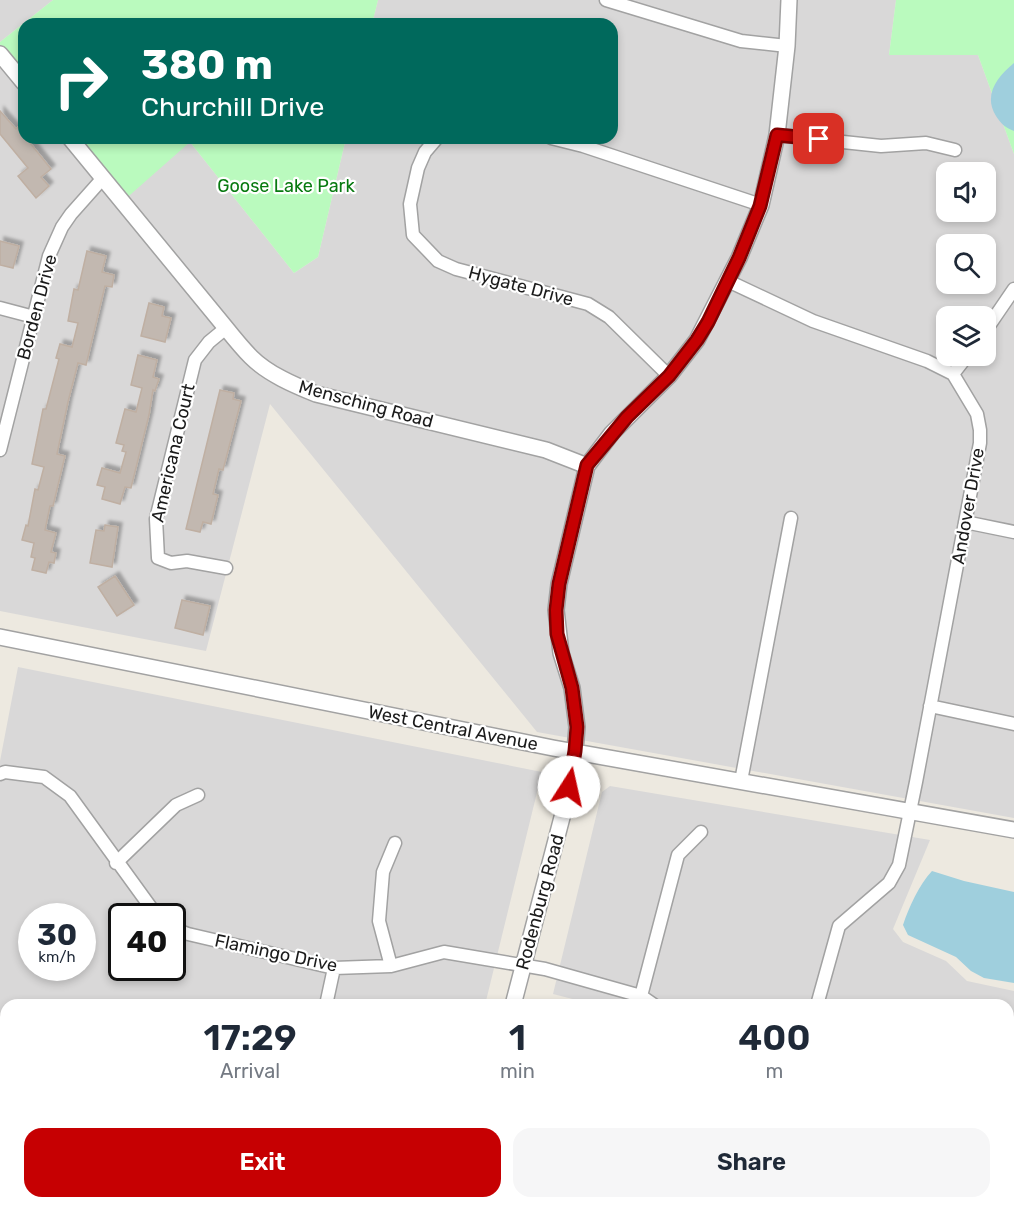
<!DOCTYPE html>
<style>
:root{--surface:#fff;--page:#f6f6f7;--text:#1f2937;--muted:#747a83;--accent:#c60002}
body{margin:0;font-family:Rubik,sans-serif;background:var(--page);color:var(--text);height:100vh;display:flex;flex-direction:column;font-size:22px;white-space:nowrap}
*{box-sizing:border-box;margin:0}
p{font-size:20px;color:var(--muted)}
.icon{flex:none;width:33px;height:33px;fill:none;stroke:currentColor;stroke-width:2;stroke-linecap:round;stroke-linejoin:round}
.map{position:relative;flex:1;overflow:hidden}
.details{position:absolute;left:0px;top:999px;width:1014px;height:210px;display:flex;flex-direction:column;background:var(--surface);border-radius:18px 18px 0 0;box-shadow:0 3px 9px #0003}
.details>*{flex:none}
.hud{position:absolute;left:18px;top:18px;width:600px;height:126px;border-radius:18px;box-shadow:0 3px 9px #0003;background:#00695c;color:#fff;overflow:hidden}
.fabs{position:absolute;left:936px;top:162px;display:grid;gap:12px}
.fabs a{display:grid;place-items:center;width:60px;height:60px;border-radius:12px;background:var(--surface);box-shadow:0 3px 9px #0003;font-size:30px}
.speed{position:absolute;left:18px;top:903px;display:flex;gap:12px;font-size:30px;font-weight:700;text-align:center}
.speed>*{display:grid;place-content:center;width:78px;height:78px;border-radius:50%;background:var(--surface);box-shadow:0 3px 9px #0003;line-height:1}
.speed small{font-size:15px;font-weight:400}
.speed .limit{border:3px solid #111;border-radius:9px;background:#fff;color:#111}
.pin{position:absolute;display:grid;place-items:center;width:51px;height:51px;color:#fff;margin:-26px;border-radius:12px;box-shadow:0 3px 9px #0006}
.me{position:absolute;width:66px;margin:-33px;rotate:10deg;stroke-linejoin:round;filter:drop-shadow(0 0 4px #0008)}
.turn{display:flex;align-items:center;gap:21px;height:126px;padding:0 24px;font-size:27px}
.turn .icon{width:78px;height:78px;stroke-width:2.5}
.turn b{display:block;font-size:42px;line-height:51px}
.eta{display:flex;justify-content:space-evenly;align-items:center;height:102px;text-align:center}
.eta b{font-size:36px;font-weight:600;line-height:42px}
.cta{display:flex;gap:12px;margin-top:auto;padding:12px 24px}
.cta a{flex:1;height:69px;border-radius:18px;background:var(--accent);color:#fff;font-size:24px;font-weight:600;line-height:69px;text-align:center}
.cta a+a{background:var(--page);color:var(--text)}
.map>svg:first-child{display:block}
.residential{fill:#d9d8d8;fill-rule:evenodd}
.park{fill:#bafabe}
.water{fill:#9fcfdd}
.building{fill:#c2b8b0;stroke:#bfafa2;stroke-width:1.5;filter:url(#shadow)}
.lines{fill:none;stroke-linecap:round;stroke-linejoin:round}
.minor-casing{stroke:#a2a2a2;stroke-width:15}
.tertiary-casing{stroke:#a2a2a2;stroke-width:18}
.minor{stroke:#fff;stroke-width:12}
.tertiary{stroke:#fff;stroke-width:15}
.route-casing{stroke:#810001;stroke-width:15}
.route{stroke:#c60002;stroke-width:10}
.labels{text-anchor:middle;stroke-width:4.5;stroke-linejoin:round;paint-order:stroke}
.park-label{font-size:18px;fill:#087a10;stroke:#fff}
.street-label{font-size:18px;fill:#1b1b1b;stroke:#fff}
</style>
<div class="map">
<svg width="1014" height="1209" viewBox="0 0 1014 1209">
<defs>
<filter id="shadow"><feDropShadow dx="4" dy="-4" stdDeviation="1.5" flood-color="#0004"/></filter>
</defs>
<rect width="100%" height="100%" fill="#ede9e0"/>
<path class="residential" d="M0,0H53L0,42Z
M378,0H896L889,55H978L1014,154V818L537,732L270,404L206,651L0,611V54L24,83V138L190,142L294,273L318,257L346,138H612V24H372ZM946,172H986V212H946ZM946,244H986V284H946ZM946,316H986V356H946Z
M18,667L542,772L485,1005H6V1203H437L435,1209H0V761ZM32,916H82V968H32ZM122,916H172V968H122Z
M610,786L930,840L893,929L903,942L946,961L967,981L1014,991V1209H592L601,1203H1008V1005H596L553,994L602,792Z"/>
<path class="park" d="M53,0H378L372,24H24V83L0,54V42Z
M896,0H1014V154L978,55H889Z
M69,138H346L318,257L294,273L190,142L122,202Z"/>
<path class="water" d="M1014,63V131C1006,128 1001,124 996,116C983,95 997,77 1014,63Z
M932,871L964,881L1014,892V983L984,978L971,971L956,957L908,935L903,925C909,907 919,885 932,871Z"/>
<path class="building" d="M0,111L16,129L18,127L24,135V138H26L51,169L41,177L49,186L36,198L18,176L28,168L0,134Z
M0,241L19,246L13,268L0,265Z
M87,251L106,256L102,272L114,275L112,287L105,286L86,365L78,363L68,402L57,454L65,456L53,506H50L45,530L56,533L51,552L56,553L54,563L49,562L46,573L32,570L35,558L31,557L34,543L22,540L26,525L28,526L35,489L38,490L44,467L32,464L43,409H46L59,359L56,358L60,344L72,347L78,323L68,321L74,289L78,290Z
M149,303L164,307L162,316L171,318L165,342L141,336Z
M138,355L157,360L153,377L159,379L155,391L153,390L149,415L131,488L125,487L120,504L102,499L105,487L97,485L102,468L120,473L126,452L122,451L124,445L116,443L125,409L136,412L142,388L131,385Z
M220,390L234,393L233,399L241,401L223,470L219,469L213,494L218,495L211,524L203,522L200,532L186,529Z
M105,525L118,527L112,567L90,563L96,530L104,531Z
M115,576L134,605L117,616L98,587Z
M182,600L210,606L203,635L175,628Z"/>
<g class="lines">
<g class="minor-casing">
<path id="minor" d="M606,0L741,41L787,46
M777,135L881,146L926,143L955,150
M437,138L425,152L418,168L410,204L413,235L438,261L456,269L588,304L609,317L669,376
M551,138L583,146L761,205
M728,281L813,321L927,361L953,374L977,414L980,430V443L916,782L899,865L889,883L839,926L817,1005
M0,308L34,317
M986,330L1014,289
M953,374L967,356
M0,450L49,256L62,227L71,214L103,178
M965,522L1014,532
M226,568L187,561L171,563L158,558L156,519L195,360L209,342L226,328
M930,706L1014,724
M0,774L5,772L44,777L70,796L157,916
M741,781L791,518
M116,863L176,805L198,795
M172,928L188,934L334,968L391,966L444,952L545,969L641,996L654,1005
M391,966L379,921L383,872L395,843
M641,996L678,855L701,832
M326,1005L334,968
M0,1117H6
M945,1203V1209
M333,1209L335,1203"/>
</g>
<g class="tertiary-casing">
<path id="tertiary" d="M0,54L24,83
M70,138L226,328C234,338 242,348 251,357C268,374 294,385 316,394L546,450L587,466
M0,637L553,748L1014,830
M513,1005L566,802L575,751L577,727L572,688L561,653L556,610L559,584L587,466L612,433L669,376L697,340L739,258L761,205L777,135L787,46L789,0
M463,1209L465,1203"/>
</g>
<use href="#minor" class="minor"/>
<use href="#tertiary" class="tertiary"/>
</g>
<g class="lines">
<g class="route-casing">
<path id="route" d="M569,787L575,751L577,727L572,688L557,634L556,610L559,584L587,465L627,417L669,376L697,340L708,322L739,258L760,206L777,135L819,139"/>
</g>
<use href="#route" class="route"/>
</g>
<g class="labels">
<g class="park-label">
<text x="286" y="192">Goose Lake Park</text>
</g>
<g class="street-label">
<text transform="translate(521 286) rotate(15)" y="6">Hygate Drive</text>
<text transform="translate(37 307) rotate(-75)" y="6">Borden Drive</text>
<text transform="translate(366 404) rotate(15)" y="6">Mensching Road</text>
<text transform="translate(173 453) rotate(-77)" y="6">Americana Court</text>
<text transform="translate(968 506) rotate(-80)" y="6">Andover Drive</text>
<text transform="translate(453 728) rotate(11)" y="6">West Central Avenue</text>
<text transform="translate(540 902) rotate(-75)" y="6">Rodenburg Road</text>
<text transform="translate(276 953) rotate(12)" y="6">Flamingo Drive</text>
</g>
</g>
</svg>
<div class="fabs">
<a><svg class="icon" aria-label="sound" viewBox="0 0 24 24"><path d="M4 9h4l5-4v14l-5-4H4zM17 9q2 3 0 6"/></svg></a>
<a><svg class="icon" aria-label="search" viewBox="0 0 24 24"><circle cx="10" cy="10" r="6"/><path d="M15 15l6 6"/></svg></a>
<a><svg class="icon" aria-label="layers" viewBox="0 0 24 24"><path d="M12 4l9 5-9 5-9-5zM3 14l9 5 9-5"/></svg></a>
</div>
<div class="speed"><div>30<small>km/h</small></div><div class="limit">40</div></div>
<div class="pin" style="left:819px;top:139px;background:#d93025"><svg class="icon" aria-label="arrive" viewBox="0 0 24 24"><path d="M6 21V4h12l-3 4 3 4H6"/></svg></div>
<svg class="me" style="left:569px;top:787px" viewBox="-20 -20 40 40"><circle r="19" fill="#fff"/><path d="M0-13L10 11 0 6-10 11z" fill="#c60002"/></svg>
<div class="hud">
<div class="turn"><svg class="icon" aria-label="right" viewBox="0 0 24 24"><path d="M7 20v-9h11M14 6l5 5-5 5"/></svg><div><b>380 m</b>Churchill Drive</div></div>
</div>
<section class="details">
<div class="eta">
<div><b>17:29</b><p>Arrival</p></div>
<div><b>1</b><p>min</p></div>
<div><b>400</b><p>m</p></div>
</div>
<div class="cta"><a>Exit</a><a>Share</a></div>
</section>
</div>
